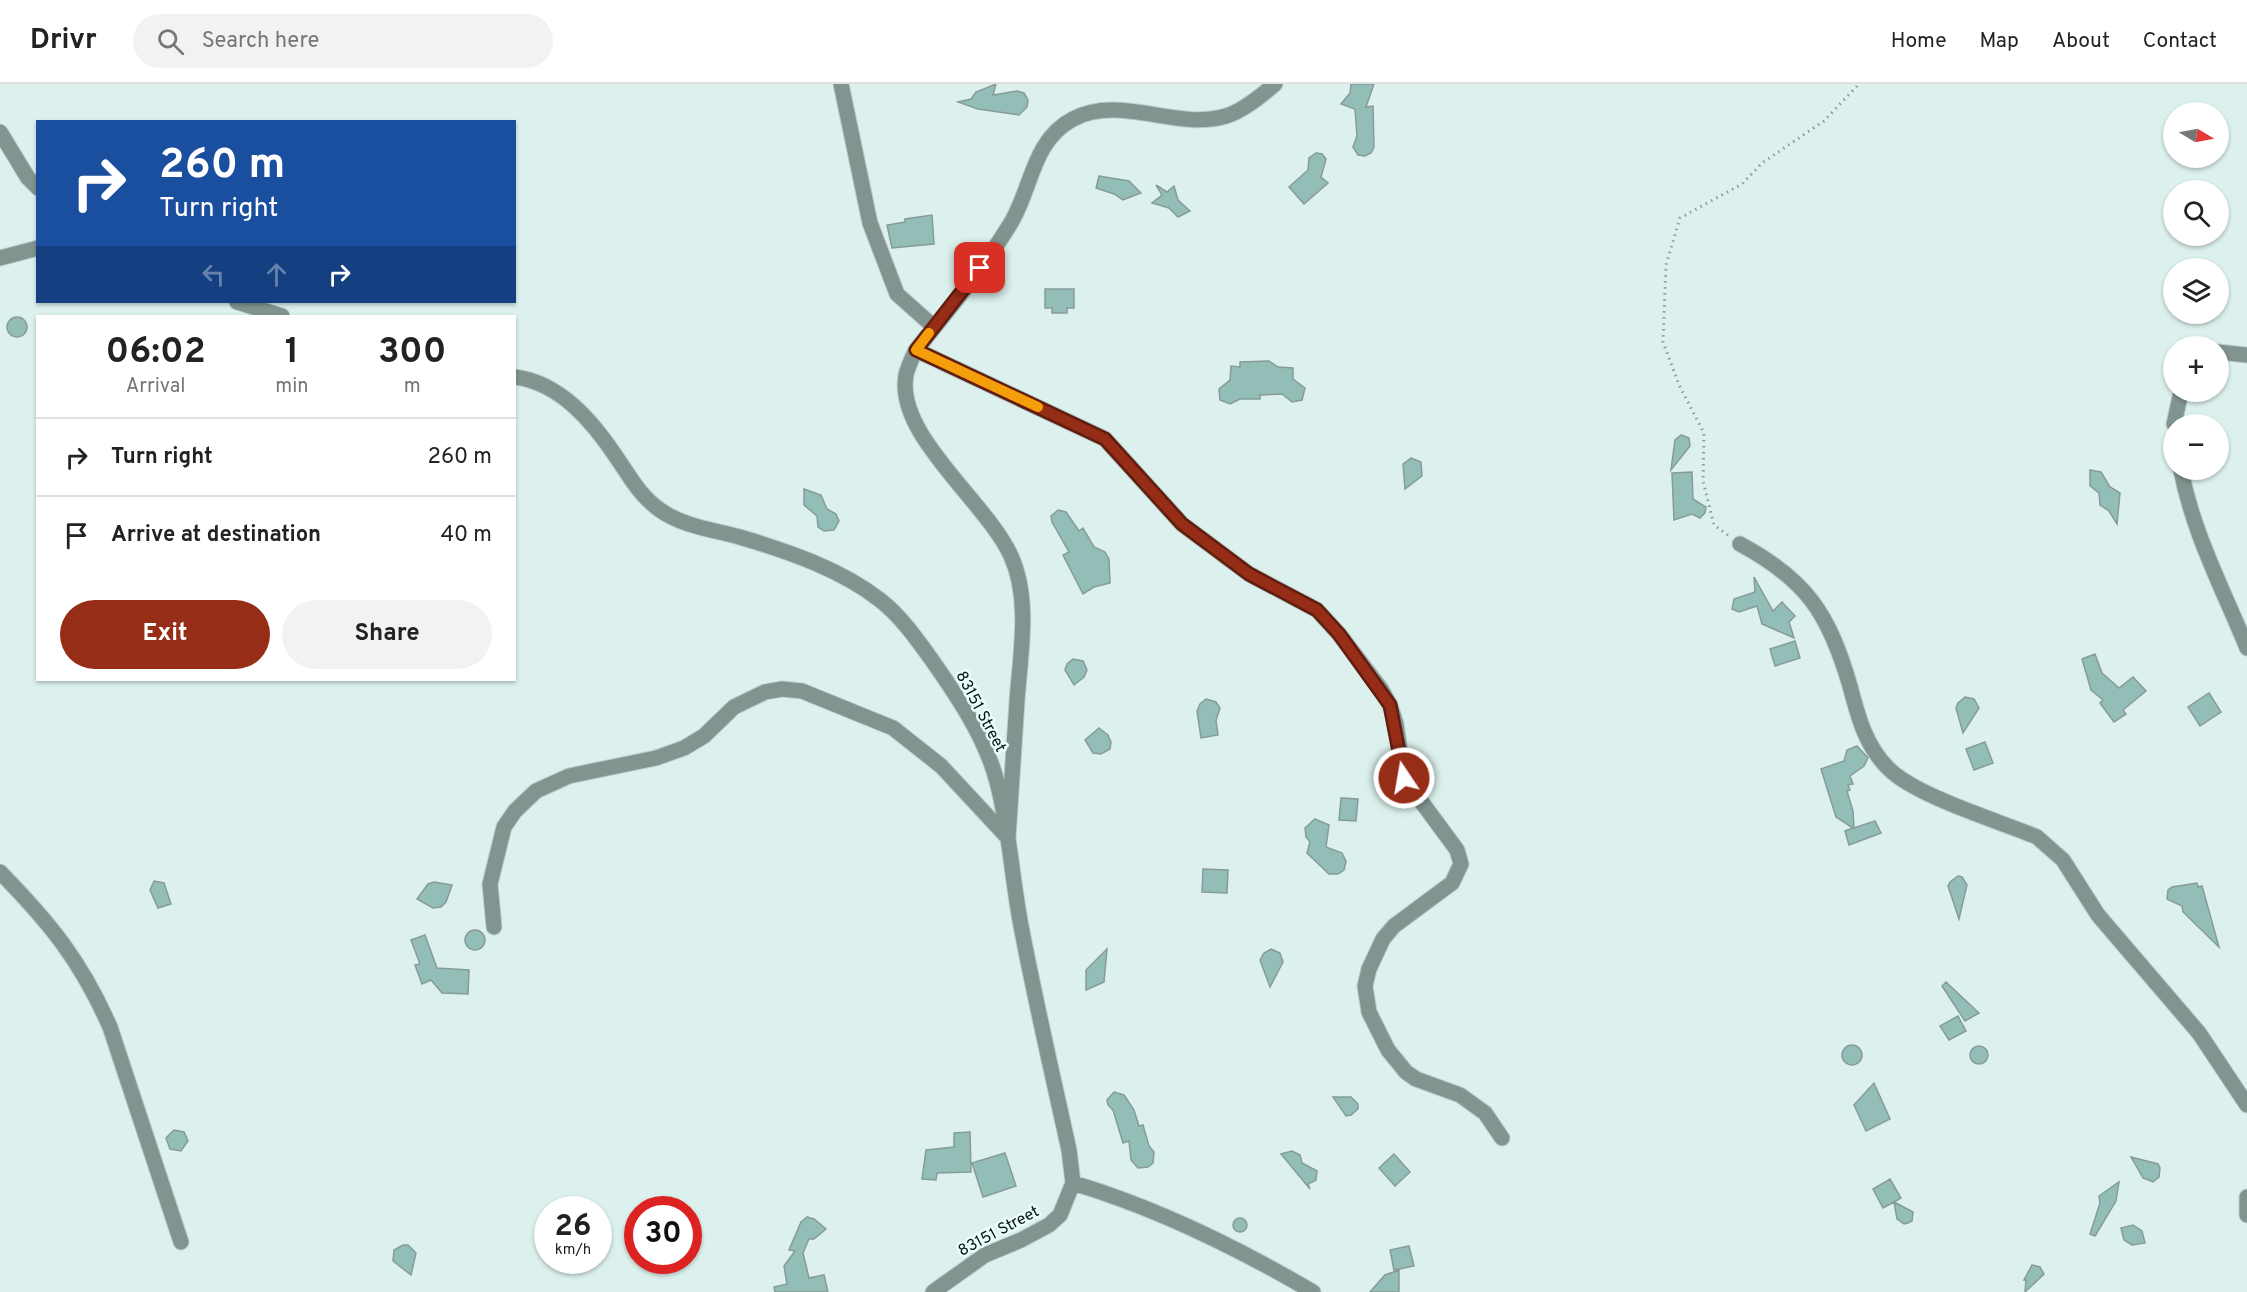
<!DOCTYPE html>
<meta charset="utf-8">
<style>
:root{--surface:#fff;--page:#f2f2f2;--text:#222;--muted:#767676;--line:#e0e0e0;--accent:#962d17}
body{margin:0;font-family:Overpass,sans-serif;background:var(--page);color:var(--text);height:100vh;display:flex;flex-direction:column;font-size:22px;white-space:nowrap}
*{box-sizing:border-box;margin:0}
p{font-size:20px;color:var(--muted)}
.icon{flex:none;width:33px;height:33px;fill:none;stroke:currentColor;stroke-width:2;stroke-linecap:round;stroke-linejoin:round}
.map{position:relative;flex:1;overflow:hidden}
.panel{position:absolute;left:36px;top:231px;width:480px;height:366px;display:flex;flex-direction:column;background:var(--surface);border-radius:0px;box-shadow:0 2px 4px #0004}
.panel>*{flex:none}
.top-card{position:absolute;left:36px;top:36px;width:480px;height:183px;border-radius:0px;box-shadow:0 2px 4px #0004;background:#1a4fa0;color:#fff;overflow:hidden}
.needle{width:39px;rotate:100deg}
.buttons{position:absolute;left:2163px;top:18px;display:grid;gap:12px}
.buttons a{display:grid;place-items:center;width:66px;height:66px;border-radius:50%;background:var(--surface);box-shadow:0 2px 4px #0004;font-size:30px}
.speed{position:absolute;left:534px;top:1112px;display:flex;gap:12px;font-size:30px;font-weight:700;text-align:center}
.speed>*{display:grid;place-content:center;width:78px;height:78px;border-radius:50%;background:var(--surface);box-shadow:0 2px 4px #0004;line-height:1}
.speed small{font-size:15px;font-weight:400}
.speed .limit{border:9px solid #d22;background:#fff;color:#111}
.pin{position:absolute;display:grid;place-items:center;width:51px;height:51px;color:#fff;margin:-26px;border-radius:12px;box-shadow:0 3px 9px #0006}
.me{position:absolute;width:66px;margin:-33px;rotate:348deg;stroke-linejoin:round;filter:drop-shadow(0 0 4px #0008)}
.turn{display:flex;align-items:center;gap:21px;height:126px;padding:0 24px;font-size:27px}
.turn .icon{width:78px;height:78px;stroke-width:2.5}
.turn b{display:block;font-size:42px;line-height:51px}
.lanes{display:flex;align-items:center;height:57px;padding:0 24px;background:#0003;justify-content:center;gap:30px;direction:ltr}
.lanes .off{opacity:.35}
.eta{display:flex;justify-content:space-evenly;align-items:center;height:102px;text-align:center}
.eta b{font-size:36px;font-weight:700;line-height:42px}
.primary-button{display:flex;gap:12px;margin-top:auto;padding:12px 24px}
.primary-button a{flex:1;height:69px;border-radius:36px;background:var(--accent);color:#fff;font-size:24px;font-weight:700;line-height:69px;text-align:center}
.primary-button a+a{background:var(--page);color:var(--text)}
ul{padding:0;list-style:none}
li{display:flex;align-items:center;gap:18px;height:78px;padding:0 24px;border-top:2px solid var(--line)}
li div{flex:1}
li b{display:block;font-size:22px}
li em{font-style:normal}
header{display:flex;align-items:center;gap:36px;box-sizing:border-box;height:84px;padding:0 30px;background:var(--surface);border-bottom:2px solid var(--line)}
header strong{font-size:28px}
nav{display:flex;gap:33px;margin-inline-start:auto;font-size:21px}
.search{width:420px;height:54px;background:var(--page);display:flex;align-items:center;gap:15px;box-sizing:border-box;padding:0 21px;border-radius:33px;color:var(--muted);font-size:22px}
.map>svg:first-child{display:block}
.building{fill:#93beb7;stroke:#879b97;stroke-width:1.5}
.lines{fill:none;stroke-linecap:round;stroke-linejoin:round}
.minor-casing{stroke:#bbcdca;stroke-width:17}
.path{stroke:#8c9c99;stroke-width:3;stroke-dasharray:1.5 4.5;stroke-linecap:butt}
.minor{stroke:#829490;stroke-width:15}
.route-casing{stroke:#621d0f;stroke-width:15}
.route{stroke:#962d17;stroke-width:10}
.slow{stroke:#f59e0b;stroke-width:10}
.labels{text-anchor:middle;stroke-width:5;stroke-linejoin:round;paint-order:stroke}
.street-label{font-size:16px;fill:#0c1312;stroke:#e9fefa}
</style>
<header>
<strong>Drivr</strong>
<div class="search"><svg class="icon" aria-label="search" viewBox="0 0 24 24"><circle cx="10" cy="10" r="6"/><path d="M15 15l6 6"/></svg>Search here</div>
<nav><a>Home</a><a>Map</a><a>About</a><a>Contact</a></nav>
</header>
<div class="map">
<svg width="2247" height="1208" viewBox="0 0 2247 1208">
<rect width="100%" height="100%" fill="#dcf1ed"/>
<path class="building" d="M996,0L993,11L1017,7L1024,9L1028,16L1027,23L1019,31L978,25L958,18L971,15L976,8Z
M1351,0H1374L1366,23L1373,22L1374,63L1371,69L1365,72L1358,71L1353,63L1357,52L1355,25L1341,20L1350,9Z
M1316,69L1322,70L1326,75L1321,93L1328,99L1304,120L1289,103L1308,86L1309,74Z
M1099,92L1129,97L1141,109L1123,116L1114,110L1096,104Z
M1156,101L1167,108L1174,102L1178,116L1190,127L1178,133L1169,124L1152,119L1162,111Z
M932,131L934,160L892,164L887,141L905,138V135Z
M1045,205H1074V224H1067V229H1052V224H1045Z
M7 243a10 10 0 1 1 20 0a10 10 0 1 1-20 0Z
M1269,277L1278,283L1293,284V295L1305,304L1302,316L1292,318L1282,310L1260,311V315H1240L1230,320L1220,316L1219,305L1230,296L1231,282L1240,283V278Z
M1681,351L1689,354L1690,362L1671,386L1675,356Z
M1411,374L1421,378L1422,392L1405,405L1403,380Z
M2090,386L2101,388L2110,403L2120,409L2117,440L2109,427L2100,421L2099,409L2090,402Z
M1692,388L1693,415L1706,423L1705,429L1700,434L1692,430L1674,436L1672,389Z
M804,405L821,411L827,425L836,430L839,437L834,446L824,447L818,443L817,432L804,421Z
M1058,426L1066,428L1079,447L1083,444L1094,463L1105,468L1109,475L1110,499L1094,503L1083,510L1063,471L1069,468L1052,438L1051,432Z
M1754,493L1773,527L1782,518L1795,532L1789,538L1794,554L1762,540L1757,522L1739,528L1732,525L1734,515L1755,508Z
M1795,557L1800,574L1775,582L1770,565Z
M2095,570L2102,589L2119,604L2133,593L2146,607L2123,626L2126,630L2114,638L2100,619L2103,616L2091,606L2082,575Z
M1073,575L1083,577L1087,586L1084,593L1074,601L1065,586L1067,580Z
M2209,609L2221,628L2200,642L2188,623Z
M1965,613L1974,615L1979,624L1963,649L1956,624L1958,619Z
M1206,615L1216,618L1220,624L1216,636L1218,651L1201,654L1197,627L1200,620Z
M1099,644L1108,651L1111,658L1110,665L1101,670L1093,669L1085,656Z
M1985,658L1993,679L1974,686L1966,665Z
M1857,662L1868,674L1864,682L1850,692L1853,700L1848,701L1850,706L1847,707L1853,727L1854,744L1875,737L1881,749L1849,761L1845,747L1853,744L1836,733L1821,685L1844,677L1847,666Z
M1341,714L1358,715L1356,737L1339,736Z
M1315,735L1329,741L1326,763L1342,769L1346,777L1344,786L1338,790H1329L1307,769L1310,758L1306,753L1305,744Z
M1203,785L1228,786L1227,809L1202,808Z
M1958,792L1962,793L1967,801L1959,835L1948,802L1950,798Z
M154,797L164,799L171,820L158,824L150,806Z
M434,798L452,801L446,818L441,823L433,824L417,815L428,800Z
M2197,799L2198,803L2202,802L2219,863L2183,828L2182,822L2167,815L2168,806L2172,803Z
M465 856a10 10 0 1 1 20 0a10 10 0 1 1-20 0Z
M425,851L437,884L469,886L468,910L442,909L431,896L422,900L415,881L420,880L411,856Z
M1107,865L1104,898L1086,906V886Z
M1271,865L1280,869L1283,878L1270,903L1260,876L1264,869Z
M1946,898L1979,929L1965,937L1942,902Z
M1958,932L1966,947L1949,956L1940,942Z
M1842 971a10 10 0 1 1 20 0a10 10 0 1 1-20 0Z
M1970 971a9 9 0 1 1 18 0a9 9 0 1 1-18 0Z
M1874,999L1890,1035L1866,1047L1854,1021Z
M1114,1008L1124,1011L1134,1026L1139,1042L1143,1041L1149,1062L1154,1068L1153,1079L1148,1083L1138,1084L1131,1076L1129,1057L1123,1059L1113,1026L1108,1021L1107,1016Z
M1333,1013H1351L1358,1020V1025L1351,1031L1346,1032Z
M174,1046L184,1048L188,1057L181,1067L170,1065L166,1054Z
M970,1048L971,1088L937,1089L936,1096L922,1095L926,1066L954,1063V1049Z
M1292,1067L1300,1071L1302,1079L1317,1087L1316,1096L1308,1100L1310,1105L1281,1070Z
M1005,1069L1016,1102L983,1113L972,1079Z
M1394,1070L1410,1088L1395,1102L1379,1084Z
M2131,1073L2158,1080L2160,1084L2159,1093L2153,1098L2143,1094Z
M1890,1095L1901,1114L1894,1118L1913,1128L1912,1137L1908,1139L1904,1140L1897,1135L1894,1118L1883,1124L1873,1105Z
M2119,1098L2116,1117L2095,1152L2090,1150L2100,1119L2099,1112Z
M807,1133L814,1135L826,1145L814,1155H809L803,1169L809,1194L824,1191L828,1208H775L774,1203L787,1200L784,1182L795,1167L789,1166L801,1138Z
M1233 1141a7 7 0 1 1 14 0a7 7 0 1 1-14 0Z
M2133,1141L2142,1147L2145,1159L2132,1161L2124,1156L2121,1144Z
M403,1161H408L416,1169L411,1191L393,1177L394,1166Z
M1409,1162L1414,1182L1394,1186L1390,1166Z
M2032,1181L2040,1183L2044,1190L2025,1208L2026,1196H2024Z
M1399,1186V1208H1370L1385,1191Z"/>
<g class="lines">
<g class="minor-casing">
<path id="minor" d="M841,0L870,139L897,210L934,243
M0,48L28,94L38,104
M0,174L38,164
M237,218L282,232
M916,266L1105,355L1182,440L1249,490L1317,526L1339,550L1381,605L1390,621L1396,640L1404,694L1457,766L1461,780L1452,799L1394,842L1383,855L1369,885L1365,902L1369,928L1388,966L1406,988L1416,995L1460,1011L1485,1029L1502,1054
M2218,268L2247,271
M514,293C560,298 593,338 617,374C630,393 640,412 660,426C684,443 716,446 743,454C790,468 842,486 880,516C901,532 919,558 934,579C959,615 986,655 997,698C1010,747 1012,798 1022,847C1036,920 1053,993 1069,1066L1073,1099L1060,1131L1049,1141L1021,1156L985,1171L933,1208
M2174,340L2181,308
M2181,386C2193,449 2223,505 2247,564
M1740,460C1807,496 1829,530 1850,602C1858,632 1865,661 1888,684C1915,712 1999,737 2037,753L2063,776L2098,831L2199,949L2247,1021
M0,788C50,839 81,877 110,943L181,1158
M494,843L490,800L504,743L515,727L536,707L569,692L656,674L684,664L704,652L734,623L765,608L782,605L802,607L893,644L941,682L1008,754C1011,709 1014,663 1017,617C1020,572 1031,516 1011,472C986,417 895,351 906,291C908,282 912,274 916,266C948,226 982,186 1009,142C1032,107 1031,57 1073,35C1120,10 1177,47 1226,32C1243,27 1261,12 1275,0
M1073,1099C1157,1124 1238,1164 1313,1208
M2247,1113V1131"/>
</g>
<path class="path" d="M1728,451L1714,441L1703,397L1704,349L1679,301L1663,258L1666,181L1680,134L1742,100L1762,79L1824,37L1859,0"/>
<use href="#minor" class="minor"/>
</g>
<g class="lines">
<g class="route-casing">
<path id="route" d="M980,184L916,266L1105,355L1182,440L1249,490L1317,526L1339,550L1390,621L1404,694"/>
</g>
<use href="#route" class="route"/>
<path class="slow" d="M929,249L916,266L1038,323"/>
</g>
<g class="labels">
<g class="street-label">
<text transform="translate(982 627) rotate(62)" y="6">83151 Street</text>
<text transform="translate(998 1146) rotate(-28)" y="6">83151 Street</text>
</g>
</g>
</svg>
<div class="buttons">
<a><svg class="needle" viewBox="-14 -14 28 28"><path d="M0-13l5 13h-10z" fill="#e53935"/><path d="M0 13l5-13h-10z" fill="#767676"/></svg></a>
<a><svg class="icon" aria-label="search" viewBox="0 0 24 24"><circle cx="10" cy="10" r="6"/><path d="M15 15l6 6"/></svg></a>
<a><svg class="icon" aria-label="layers" viewBox="0 0 24 24"><path d="M12 4l9 5-9 5-9-5zM3 14l9 5 9-5"/></svg></a>
<a>+</a>
<a>−</a>
</div>
<div class="speed"><div>26<small>km/h</small></div><div class="limit">30</div></div>
<div class="pin" style="left:980px;top:184px;background:#d93025"><svg class="icon" aria-label="arrive" viewBox="0 0 24 24"><path d="M6 21V4h12l-3 4 3 4H6"/></svg></div>
<svg class="me" style="left:1404px;top:694px" viewBox="-20 -20 40 40"><circle r="17" fill="#962d17" stroke="#fff" stroke-width="3"/><path d="M0-11L8 9 0 5-8 9z" fill="#fff"/></svg>
<div class="top-card">
<div class="turn"><svg class="icon" aria-label="right" viewBox="0 0 24 24"><path d="M7 20v-9h11M14 6l5 5-5 5"/></svg><div><b>260 m</b>Turn right</div></div>
<div class="lanes"><svg class="icon off" aria-label="left" viewBox="0 0 24 24"><path d="M17 20v-9H6M10 6l-5 5 5 5"/></svg><svg class="icon off" aria-label="ahead" viewBox="0 0 24 24"><path d="M12 20V5M6 11l6-6 6 6"/></svg><svg class="icon" aria-label="right" viewBox="0 0 24 24"><path d="M7 20v-9h11M14 6l5 5-5 5"/></svg></div>
</div>
<section class="panel">
<div class="eta">
<div><b>06:02</b><p>Arrival</p></div>
<div><b>1</b><p>min</p></div>
<div><b>300</b><p>m</p></div>
</div>
<ul>
<li><svg class="icon" aria-label="right" viewBox="0 0 24 24"><path d="M7 20v-9h11M14 6l5 5-5 5"/></svg><div><b>Turn right</b></div><em>260 m</em></li>
<li><svg class="icon" aria-label="arrive" viewBox="0 0 24 24"><path d="M6 21V4h12l-3 4 3 4H6"/></svg><div><b>Arrive at destination</b></div><em>40 m</em></li>
</ul>
<div class="primary-button"><a>Exit</a><a>Share</a></div>
</section>
</div>
